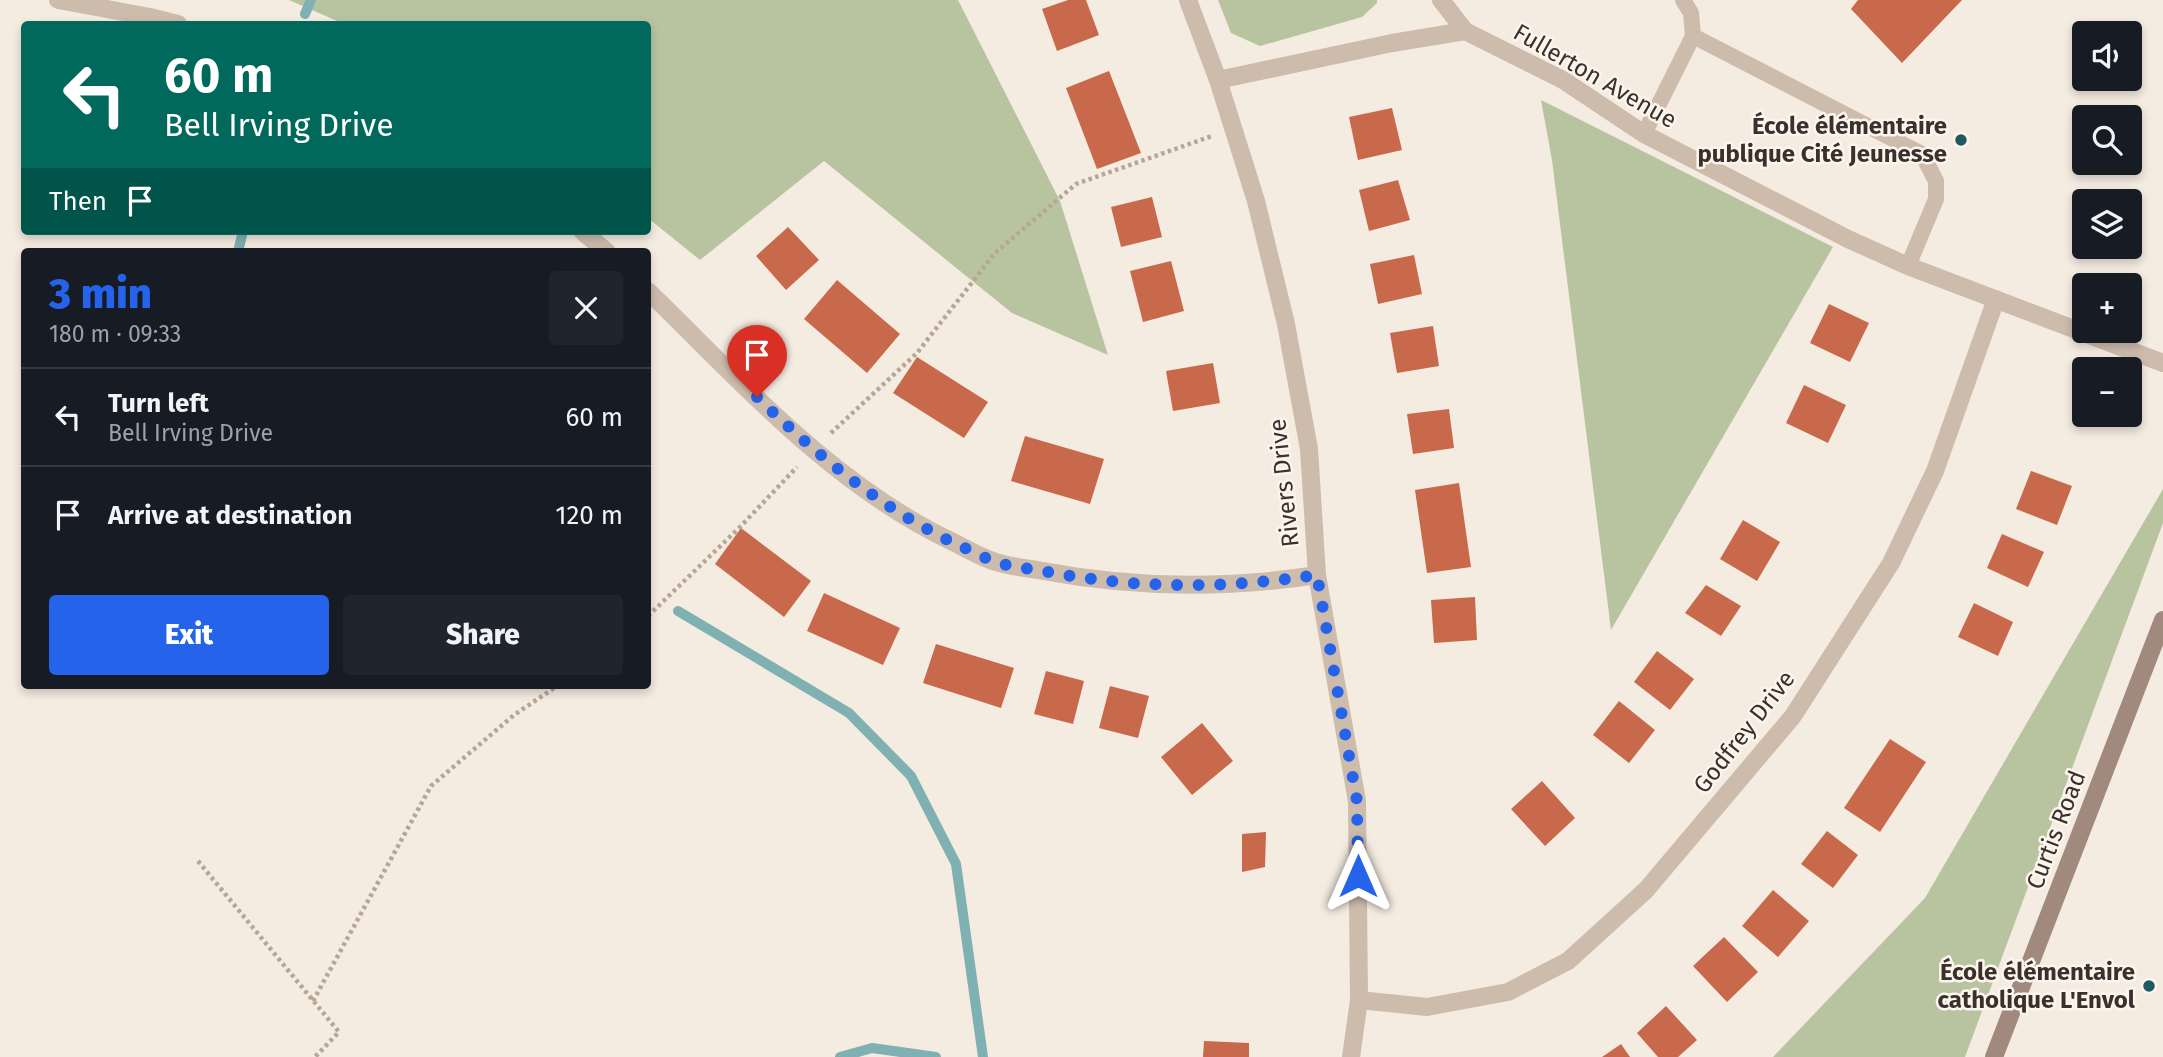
<!DOCTYPE html>
<meta charset="utf-8">
<style>
:root{--surface:#171b24;--page:#20242c;--text:#f1f3f6;--muted:#9ea1a6;--line:#363941;--accent:#2563eb}
body{margin:0;font-family:"Fira Sans",sans-serif;background:var(--page);color:var(--text);height:100vh;display:flex;flex-direction:column;font-size:26px;white-space:nowrap}
*{box-sizing:border-box;margin:0}
p{font-size:23px;color:var(--muted)}
.icon{flex:none;width:38px;height:38px;fill:none;stroke:currentColor;stroke-width:2;stroke-linecap:round;stroke-linejoin:round}
.map{position:relative;flex:1;overflow:hidden}
.drawer{position:absolute;left:21px;top:248px;width:630px;height:441px;display:flex;flex-direction:column;background:var(--surface);border-radius:7px;box-shadow:0 4px 10px #0003}
.drawer>*{flex:none}
.guide{position:absolute;left:21px;top:21px;width:630px;height:214px;border-radius:7px;box-shadow:0 4px 10px #0003;background:#00695c;color:#fff;overflow:hidden}
.buttons{position:absolute;left:2072px;top:21px;display:grid;gap:14px}
.buttons a{display:grid;place-items:center;width:70px;height:70px;border-radius:7px;background:var(--surface);box-shadow:0 4px 10px #0003;font-size:35px}
.pin{position:absolute;display:grid;place-items:center;width:60px;height:60px;color:#fff;margin:-72px -30px;border-radius:50% 50% 50% 0;rotate:-45deg;box-shadow:0 0 7px #0007}
.pin .icon{rotate:45deg}
.me{position:absolute;width:77px;margin:-38px;rotate:0deg;stroke-linejoin:round;filter:drop-shadow(0 0 5px #0008)}
.turn{display:flex;align-items:center;gap:24px;height:147px;padding:0 28px;font-size:32px}
.turn .icon{width:91px;height:91px;stroke-width:2.5}
.turn b{display:block;font-size:49px;line-height:60px}
.then{display:flex;align-items:center;height:66px;padding:0 28px;background:#0003;gap:14px;font-size:26px}
.round{display:grid;place-items:center;flex:none;width:74px;height:74px;border-radius:7px;background:var(--page)}
.headline{display:flex;align-items:center;justify-content:space-between;height:119px;padding:0 28px}
h1{font-size:42px;font-weight:800;line-height:52px;color:var(--accent)}
.primary-button{display:flex;gap:14px;margin-top:auto;padding:14px 28px}
.primary-button a{flex:1;height:80px;border-radius:7px;background:var(--accent);color:#fff;font-size:28px;font-weight:800;line-height:80px;text-align:center}
.primary-button a+a{background:var(--page);color:var(--text)}
ul{padding:0;list-style:none}
li{display:flex;align-items:center;gap:21px;height:98px;padding:0 28px;border-top:2px solid var(--line)}
li div{flex:1}
li b{display:block;font-size:26px}
li em{font-style:normal}
.map>svg:first-child{display:block}
.green{fill:#b8c4a0}
.lines{fill:none;stroke-linecap:round;stroke-linejoin:round}
.stream{stroke:#7fb0b2;stroke-width:10}
.building{fill:#c8694b}
.path{stroke:#b9a596;stroke-width:4.5;stroke-dasharray:3.5 3.5;stroke-linecap:butt}
.service{stroke:#cdbbac;stroke-width:16}
.minor{stroke:#cdbbac;stroke-width:18}
.secondary{stroke:#a18a7d;stroke-width:18}
.route{stroke:#2563eb;stroke-width:12;stroke-dasharray:0 21.6}
.poi-dot{fill:#1f5a5e;stroke:#fbf5ee;stroke-width:2.5}
.labels{text-anchor:middle;stroke-width:5;stroke-linejoin:round;paint-order:stroke}
.street-label{font-size:24px;fill:#3b302b;stroke:#fbf5ee}
.poi-label{font-size:24px;font-weight:bold;fill:#3b302b;stroke:#fbf5ee;text-anchor:end}
</style>
<div class="map">
<svg width="2163" height="1057" viewBox="0 0 2163 1057">
<rect width="100%" height="100%" fill="#f4ebe1"/>
<path class="green" d="M289,0H958L1060,201L1108,355L1012,313L824,161L700,260L648,218V24H344Z
M1218,0H1377V3L1362,17L1260,46L1231,33Z
M1541,100L1833,247L1611,630L1552,160Z
M2163,489V523L1965,1057H1773L1925,898Z"/>
<g class="lines">
<path class="stream" d="M305,14L311,0
M238,252L243,231
M678,611L849,713L911,776L956,864L983,1057
M840,1057L872,1048L936,1057"/>
</g>
<path class="building" d="M1068,0H1086L1099,35L1057,51L1042,9Z
M1858,0H1962L1902,63L1851,9Z
M1109,71L1141,153L1097,169L1066,88Z
M1392,108L1402,150L1358,160L1349,117Z
M1398,180L1410,220L1369,231L1359,190Z
M1152,197L1162,237L1121,247L1111,207Z
M788,227L819,260L786,290L756,256Z
M1414,255L1422,294L1378,304L1370,264Z
M1171,261L1184,311L1143,322L1130,271Z
M837,280L900,334L867,373L804,319Z
M1829,304L1869,323L1850,362L1810,343Z
M1433,326L1439,366L1397,373L1390,333Z
M917,357L988,402L964,438L893,393Z
M1213,363L1220,403L1173,411L1166,371Z
M1804,385L1846,405L1828,443L1786,423Z
M1449,409L1454,448L1413,454L1407,414Z
M1025,436L1104,459L1090,504L1011,481Z
M2031,471L2072,486L2057,525L2016,509Z
M1459,483L1471,567L1427,573L1415,490Z
M1743,520L1780,542L1757,581L1720,559Z
M741,528L811,581L784,617L715,564Z
M2002,534L2044,552L2028,587L1987,568Z
M1706,585L1741,606L1721,636L1685,613Z
M824,593L900,628L883,665L807,631Z
M1475,597L1477,640L1434,643L1431,600Z
M1974,603L2013,622L1998,656L1958,637Z
M936,644L1014,668L1001,708L923,683Z
M1657,651L1694,679L1670,710L1634,682Z
M1046,671L1084,681L1073,724L1034,714Z
M1110,686L1149,696L1138,738L1099,728Z
M1619,701L1655,730L1629,763L1593,735Z
M1202,723L1233,761L1192,795L1161,757Z
M1890,739L1926,762L1880,832L1844,808Z
M1542,781L1575,818L1545,846L1511,809Z
M1827,831L1858,855L1833,888L1801,864Z
M1266,832L1265,867L1242,872V834Z
M1773,890L1809,921L1778,957L1742,926Z
M1724,937L1758,972L1727,1002L1693,966Z
M1666,1006L1697,1040L1678,1057H1658L1637,1033Z
M1204,1041L1249,1043V1057H1203Z
M1621,1044L1630,1057H1602Z"/>
<g class="lines">
<path class="path" d="M831,433L917,353L995,253L1076,184L1212,136
M648,616L740,527L797,467
M198,861L339,1032L315,1057
M313,1001L431,786L514,715L557,686"/>
<path class="service" d="M1693,36L1922,154L1936,181V199L1908,266
M1644,134L1693,36L1691,13L1683,0"/>
<path class="minor" d="M58,0L150,17L178,24
M1188,0L1218,80L1256,201L1286,324L1309,449L1317,575L1357,801L1359,1000L1351,1057
M1441,0L1465,31
M1218,80L1392,43L1465,31L1563,80L1644,134L1848,239L1908,266L2163,363
M582,231L607,252
M648,291C742,382 832,485 953,542C967,549 982,558 996,562C1011,567 1028,568 1043,571C1134,588 1226,589 1317,575
M1359,1000L1427,1007L1508,992L1568,961L1646,890L1793,716L1891,563L1935,471L1996,299"/>
<path class="secondary" d="M1994,1057L2163,620"/>
</g>
<g class="lines">
<path class="route" d="M757,397C816,454 878,506 952,542C966,548 981,557 996,562C1011,567 1027,568 1043,571C1133,589 1226,589 1317,575L1357,801L1358,876"/>
</g>
<g class="poi-dot">
<circle cx="1961" cy="140" r="7"/>
<circle cx="2149" cy="986" r="7"/>
</g>
<g class="labels">
<g class="street-label">
<text transform="translate(1595 76) rotate(30)" y="8">Fullerton Avenue</text>
<text transform="translate(1284 483) rotate(-96)" y="8">Rivers Drive</text>
<text transform="translate(1744 732) rotate(-52)" y="8">Godfrey Drive</text>
<text transform="translate(2056 830) rotate(-69)" y="8">Curtis Road</text>
</g>
<g class="poi-label">
<text x="1947" y="134">École élémentaire<tspan x="1947" dy="28">publique Cité Jeunesse</tspan></text>
<text x="2135" y="980">École élémentaire<tspan x="2135" dy="28">catholique L'Envol</tspan></text>
</g>
</g>
</svg>
<div class="buttons">
<a><svg class="icon" aria-label="sound" viewBox="0 0 24 24"><path d="M4 9h4l5-4v14l-5-4H4zM17 9q2 3 0 6"/></svg></a>
<a><svg class="icon" aria-label="search" viewBox="0 0 24 24"><circle cx="10" cy="10" r="6"/><path d="M15 15l6 6"/></svg></a>
<a><svg class="icon" aria-label="layers" viewBox="0 0 24 24"><path d="M12 4l9 5-9 5-9-5zM3 14l9 5 9-5"/></svg></a>
<a>+</a>
<a>−</a>
</div>
<div class="pin" style="left:757px;top:397px;background:#d93025"><svg class="icon" aria-label="arrive" viewBox="0 0 24 24"><path d="M6 21V4h12l-3 4 3 4H6"/></svg></div>
<svg class="me" style="left:1358px;top:876px" viewBox="-20 -20 40 40"><path d="M0-17L14 15 0 8-14 15z" fill="#2563eb" stroke="#fff" stroke-width="4"/></svg>
<div class="guide">
<div class="turn"><svg class="icon" aria-label="left" viewBox="0 0 24 24"><path d="M17 20v-9H6M10 6l-5 5 5 5"/></svg><div><b>60 m</b>Bell Irving Drive</div></div>
<div class="then">Then<svg class="icon" aria-label="arrive" viewBox="0 0 24 24"><path d="M6 21V4h12l-3 4 3 4H6"/></svg></div>
</div>
<section class="drawer">
<div class="headline"><div><h1>3 min</h1><p>180 m · 09:33</p></div><a class="round"><svg class="icon" aria-label="close" viewBox="0 0 24 24"><path d="M6 6l12 12M18 6L6 18"/></svg></a></div>
<ul>
<li><svg class="icon" aria-label="left" viewBox="0 0 24 24"><path d="M17 20v-9H6M10 6l-5 5 5 5"/></svg><div><b>Turn left</b><p>Bell Irving Drive</p></div><em>60 m</em></li>
<li><svg class="icon" aria-label="arrive" viewBox="0 0 24 24"><path d="M6 21V4h12l-3 4 3 4H6"/></svg><div><b>Arrive at destination</b></div><em>120 m</em></li>
</ul>
<div class="primary-button"><a>Exit</a><a>Share</a></div>
</section>
</div>
